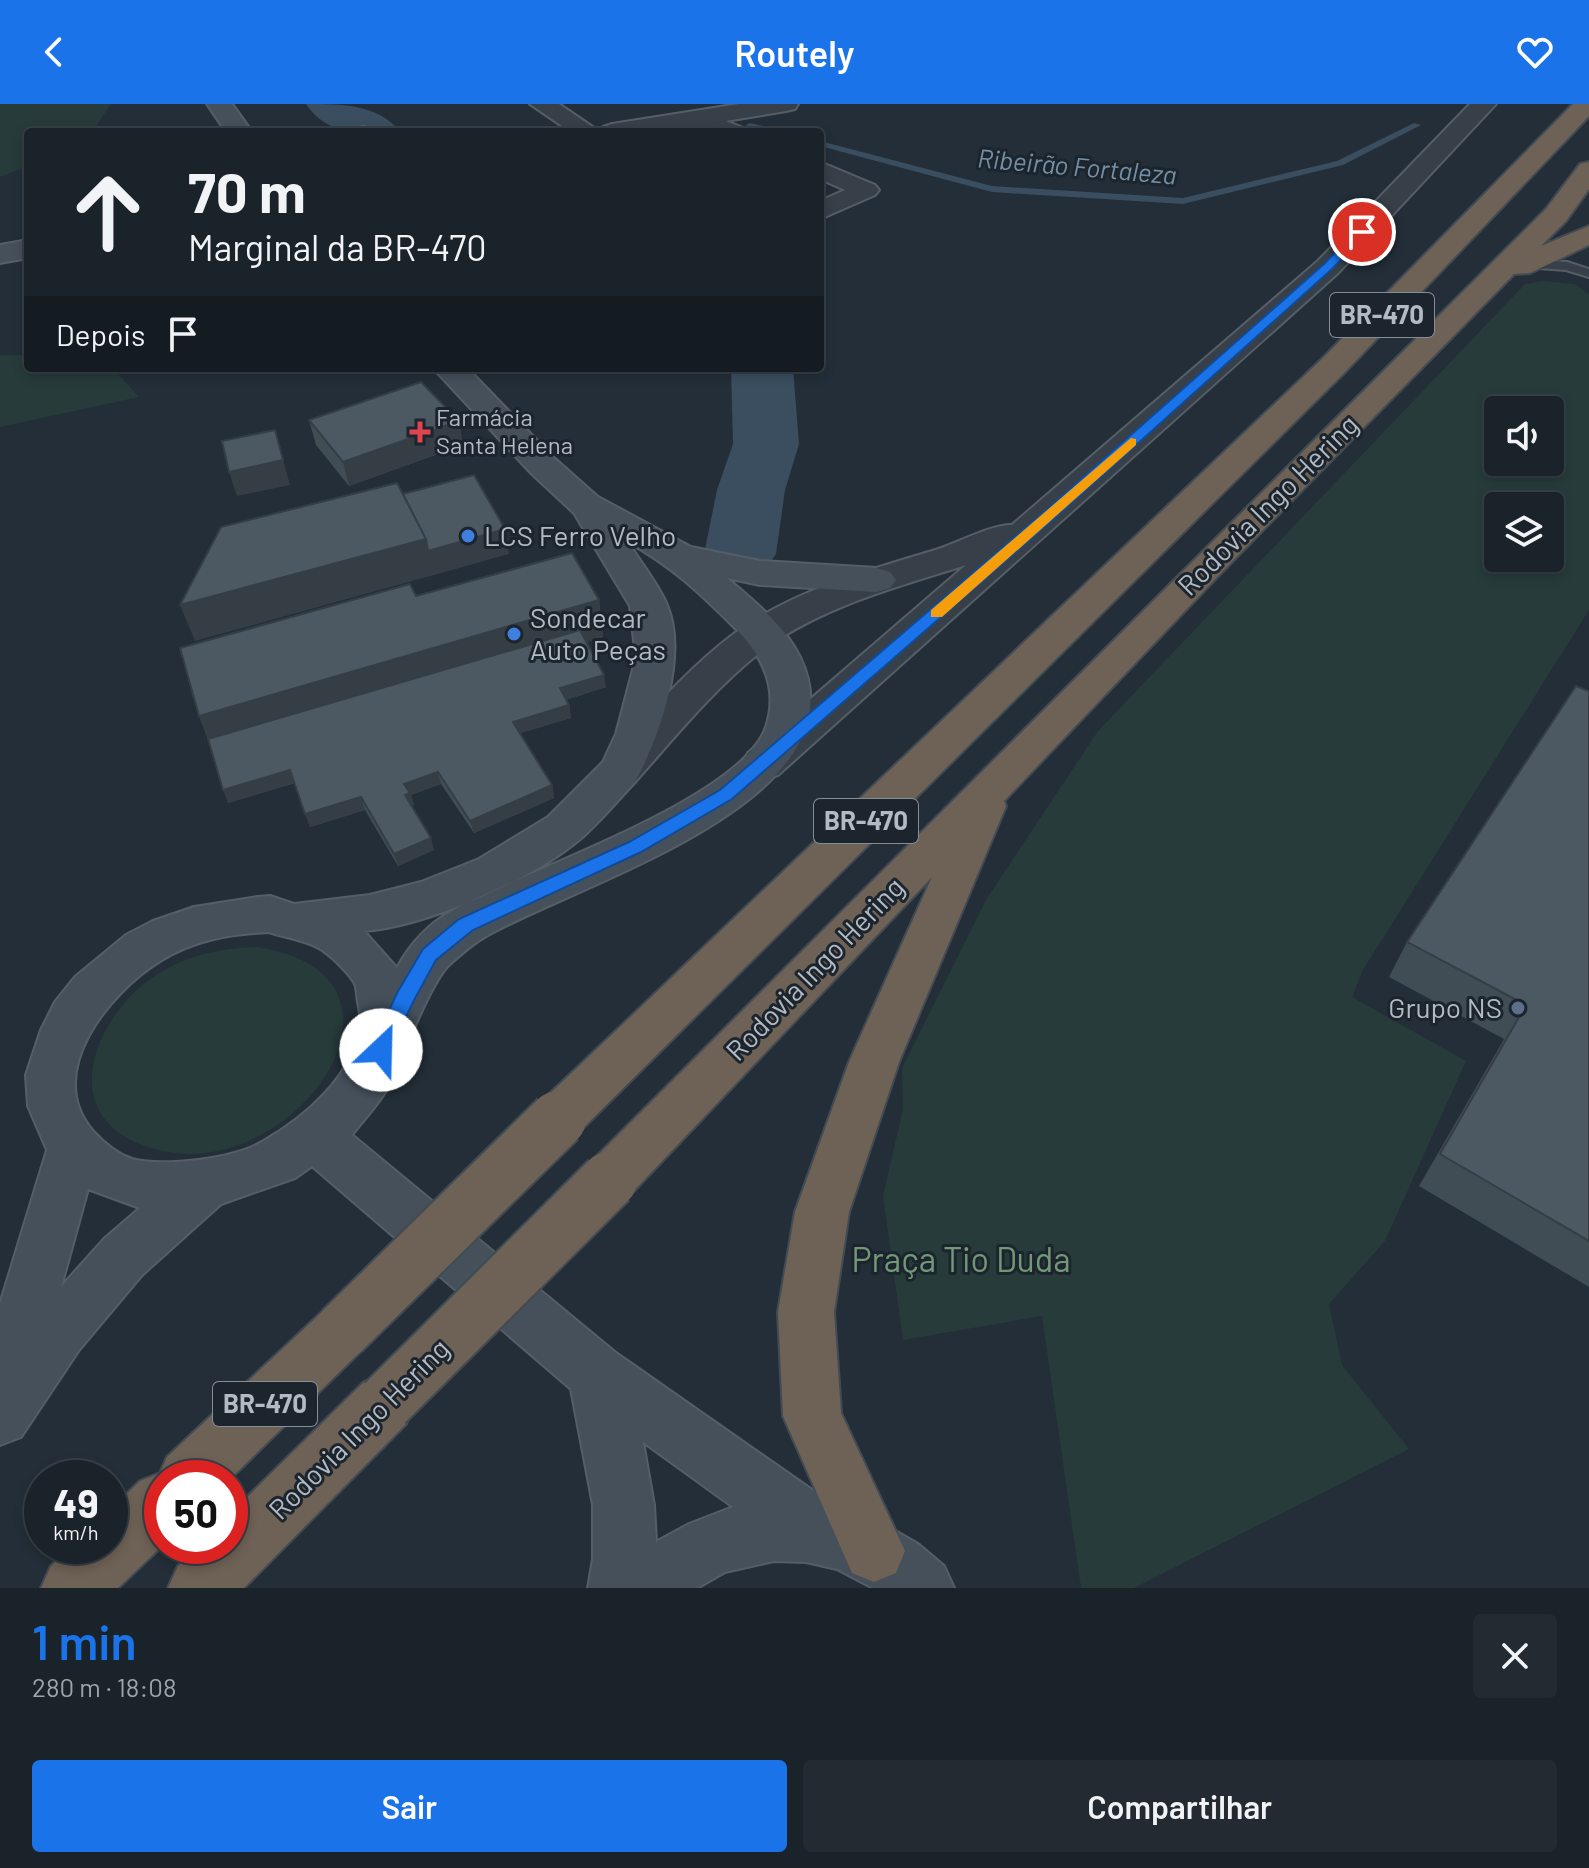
<!DOCTYPE html>
<html lang="pt">
<meta charset="utf-8">
<style>
:root{--surface:#1a222a;--page:#232a32;--text:#f1f3f6;--muted:#9fa4a8;--line:#383f47;--accent:#1a73e8}
body{margin:0;font-family:Barlow,sans-serif;background:var(--page);color:var(--text);height:100vh;display:flex;flex-direction:column;font-size:30px;white-space:nowrap}
*{box-sizing:border-box;margin:0}
p{font-size:26px;color:var(--muted)}
.icon{flex:none;width:44px;height:44px;fill:none;stroke:currentColor;stroke-width:2;stroke-linecap:round;stroke-linejoin:round}
.map{position:relative;height:1484px;overflow:hidden}
.panel{display:flex;flex-direction:column;background:var(--surface);flex:1}
.panel>*{flex:none}
.top-card{position:absolute;left:24px;top:24px;width:800px;height:244px;border-radius:8px;box-shadow:0 4px 12px #0003,0 0 0 2px var(--line);background:#1a222a;color:var(--text);overflow:hidden}
.buttons{position:absolute;left:1484px;top:292px;display:grid;gap:16px}
.buttons a{display:grid;place-items:center;width:80px;height:80px;border-radius:8px;background:var(--surface);box-shadow:0 4px 12px #0003,0 0 0 2px var(--line);font-size:40px}
.speed{position:absolute;left:24px;top:1356px;display:flex;gap:16px;font-size:40px;font-weight:700;text-align:center}
.speed>*{display:grid;place-content:center;width:104px;height:104px;border-radius:50%;background:var(--surface);box-shadow:0 4px 12px #0003,0 0 0 2px var(--line);line-height:1}
.speed small{font-size:20px;font-weight:400}
.speed .limit{border:12px solid #d22;background:#fff;color:#111}
.pin{position:absolute;display:grid;place-items:center;width:68px;height:68px;color:#fff;margin:-34px;border:4px solid #fff;border-radius:50%;box-shadow:0 2px 8px #0007}
.me{position:absolute;width:88px;margin:-44px;rotate:24deg;stroke-linejoin:round;filter:drop-shadow(0 0 6px #0008)}
.turn{display:flex;align-items:center;gap:28px;height:168px;padding:0 32px;font-size:36px}
.turn .icon{width:104px;height:104px;stroke-width:2.5}
.turn b{display:block;font-size:56px;line-height:68px}
.then{display:flex;align-items:center;height:76px;padding:0 32px;background:#0003;gap:16px;font-size:30px}
.round{display:grid;place-items:center;flex:none;width:84px;height:84px;border-radius:8px;background:var(--page)}
.overview{display:flex;align-items:center;justify-content:space-between;height:136px;padding:0 32px}
h1{font-size:48px;font-weight:600;line-height:60px;color:var(--accent)}
.action{display:flex;gap:16px;margin-top:auto;padding:16px 32px}
.action a{flex:1;height:92px;border-radius:8px;background:var(--accent);color:#fff;font-size:32px;font-weight:600;line-height:92px;text-align:center}
.action a+a{background:var(--page);color:var(--text)}
header{display:flex;justify-content:space-between;align-items:center;height:104px;padding:0 32px;background:var(--accent);color:#fff;font-size:36px;font-weight:600}
.map>svg:first-child{display:block}
.green{fill:#263b3a;fill-rule:evenodd}
.lines{fill:none;stroke-linecap:round;stroke-linejoin:round}
.stream{fill:#3a4e60;fill-rule:evenodd}
.river{fill:#3a4e60;fill-rule:evenodd}
.service-casing{stroke:#555e66;stroke-width:4}
.minor-casing{stroke:#555e66;stroke-width:4}
.tertiary-casing{stroke:#555e66;stroke-width:4}
.secondary-casing{stroke:#555e66;stroke-width:4}
.motorway-casing{stroke:#424b53;stroke-width:4}
.service{fill:#374048;fill-rule:evenodd}
.minor{fill:#374048;fill-rule:evenodd}
.tertiary{fill:#374048;fill-rule:evenodd}
.secondary{fill:#45505b;fill-rule:evenodd}
.motorway{fill:#6e6155;fill-rule:evenodd}
.motorway-bridge-casing{stroke:#424b53;stroke-width:60;stroke-linecap:butt}
.motorway-bridge{stroke:#6e6155;stroke-width:56}
.wall{fill:#414d55}
.shaded-wall{fill:#353e45}
.building{fill:#4c5963;stroke:#353e45;stroke-width:2}
.route{fill:#1a73e8;stroke:#114b97;stroke-width:2}
.slow{fill:#f59e0b}
.health-dot{fill:#e0444e;stroke:#1c252d;stroke-width:3}
.shop-dot{fill:#3f7fe0;stroke:#1c252d;stroke-width:3}
.service-dot{fill:#5c6f8a;stroke:#1c252d;stroke-width:3}
.labels{text-anchor:middle;stroke-width:6;stroke-linejoin:round;paint-order:stroke}
.far-poi-label{font-size:24px;fill:#b2bbc4;stroke:#1c252d;text-anchor:start}
.far-water-label{font-size:26px;font-style:italic;fill:#758fa6;stroke:#1c252d}
.shield{fill:#1c252d;stroke:#858e97;stroke-width:2}
.shield-label{font-size:26px;font-weight:bold;fill:#b2bbc4}
.street-label{font-size:28px;fill:#b2bbc4;stroke:#1c252d}
.poi-label{font-size:28px;fill:#b2bbc4;stroke:#1c252d;text-anchor:start}
.near-park-label{font-size:34px;fill:#729877;stroke:#1c252d}
</style>
<header><svg class="icon" aria-label="back" viewBox="0 0 24 24"><path d="M15 5l-7 7 7 7"/></svg>Routely<svg class="icon" aria-label="heart" viewBox="0 0 24 24"><path d="M12 20l-8-8c-3-5 5-10 8-4 3-6 11-1 8 4z"/></svg></header>
<div class="map">
<svg width="1589" height="1484" viewBox="0 0 1589 1484">
<rect width="100%" height="100%" fill="#232e38"/>
<path class="green" d="M0,0H111L92,28H28V62L0,73Z
M1542,177L1575,180L1589,190V506L1363,866L1352,893L1466,957L1385,1137L1329,1200L1342,1261L1409,1345L1134,1484H1081L1042,1212L903,1236L883,1092L903,1005L902,964L987,794L1098,627L1525,180ZM1550,306V358H1498V306ZM1498,402H1550V454H1498Z
M0,251H28V264H113L139,293L0,323Z
M256,843C448,870 284,1102 137,1039C56,1003 98,911 153,873C184,852 219,844 256,843Z"/>
<g class="lines">
<path class="stream" d="M750,19L780,26L781,28H768L747,23L746,21Z
M1414,19L1421,21L1343,61L1183,100L992,88L820,42V37L992,82L1183,94L1337,57Z"/>
<path class="river" d="M306,0C343,0 377,0 401,28C364,28 330,35 306,0Z
M731,264H793L799,340L785,386L776,450L765,466L740,472L715,466L704,450L717,386L733,340Z"/>
<g class="service-casing">
<path id="service" d="M364,23L372,28H360V24Z
M1529,156L1567,158L1589,165V173L1566,166L1524,163L1522,160Z"/>
</g>
<g class="minor-casing">
<path id="minor" d="M530,0H559L600,28H571Z
M700,7L741,23L744,28C725,28 701,31 688,14L692,9Z
M820,58L875,81L879,86L875,91L820,115V97L845,86L820,75Z"/>
</g>
<g class="tertiary-casing">
<path id="tertiary" d="M739,0H798L795,5L786,7L659,28H599L603,23L612,20Z
M1470,0H1496L1338,169L778,671L763,675L748,671L742,660L748,649L966,461C895,484 818,503 758,550C712,587 674,634 635,678L620,682L605,678L599,667L605,656C646,614 684,568 731,532C789,488 863,468 932,447C954,441 991,420 1012,421L1318,157Z"/>
</g>
<g class="secondary-casing">
<path id="secondary" d="M207,0H232L252,28H226Z
M28,136V154L0,159V141Z
M433,264H467L554,354L598,393L691,443L760,457L877,464L890,468L896,476L890,484L877,488L760,481L727,474C753,496 785,522 800,553C870,698 569,782 483,834C471,841 460,851 450,860C431,876 401,957 388,983C379,1000 363,1016 352,1031L616,1249L835,1402L890,1424L918,1440L944,1462L954,1484H873L837,1465L806,1458L774,1457L725,1468L697,1484H588L593,1455V1401L571,1285L312,1062L295,1074L221,1100L142,1171L79,1246L21,1333L0,1341V1200L47,1046L28,1002L26,971L41,926L55,898L75,873L126,831L153,817L194,803L257,793L270,792L294,800L370,791L421,778L479,755L548,713L603,658L616,630L636,554L630,502L574,409L530,368ZM628,438C671,462 698,487 732,521C760,548 780,582 766,623C740,697 519,768 450,808C426,822 410,840 397,864L364,827C427,822 531,776 579,736C599,719 617,697 635,678C660,633 688,551 667,501C658,479 640,458 628,438ZM269,828C286,834 313,837 326,849C334,855 350,870 355,880C357,884 357,893 358,898C359,905 362,914 360,922C353,973 304,1014 262,1038C233,1055 164,1063 132,1055C117,1050 103,1038 93,1027C42,969 110,888 160,857C194,836 230,830 269,828ZM88,1085L140,1104L104,1135L61,1183ZM643,1338L733,1403L689,1420L656,1438L654,1401Z"/>
</g>
<g class="motorway-casing">
<path id="motorway" d="M1573,0H1589V12L1345,268L576,1031L558,1037L540,1031L532,1015L540,999L1323,254Z
M1589,58V85L1566,117L1541,142L1589,122V141L1530,169L1514,170L1220,470L1004,697L1006,702L899,958L849,1108L834,1208L841,1309L905,1447L896,1469L874,1478L852,1469L783,1312L778,1208L795,1108L849,958L932,773L628,1093L609,1100L590,1093L583,1076L590,1059L1546,105L1580,60Z
M342,1200L362,1208L370,1227L362,1246L230,1375L162,1374V1442L118,1484H41L51,1462L72,1442H110V1406L140,1377L160,1369L167,1353L322,1208Z
M385,1270L406,1278L414,1299L406,1320L244,1484H168L178,1462L198,1442H230V1410L364,1278Z"/>
</g>
<use href="#service" class="service"/>
<use href="#minor" class="minor"/>
<use href="#tertiary" class="tertiary"/>
<use href="#secondary" class="secondary"/>
<use href="#motorway" class="motorway"/>
<g class="motorway-bridge-casing">
<path id="motorway-bridge" d="M342,1227L558,1015
M385,1299L609,1076"/>
</g>
<use href="#motorway-bridge" class="motorway-bridge"/>
</g>
<path class="wall" d="M309,316L459,317L463,341L349,382L316,341Z
M416,492L599,496L603,533L586,538L606,583L566,596L569,601L571,614L520,629L552,681L554,694L474,729L441,680L411,691L414,701L411,702L434,746L398,762L365,706L310,723L295,679L228,699L208,635L199,612Z
M1589,587V1183L1419,1082L1504,935L1389,873L1407,838Z"/>
<path class="shaded-wall" d="M459,317L463,341L349,382L343,358Z
M275,326L290,381L237,392L229,368Z
M505,425L509,450L434,471L428,447Z
M426,435L434,471L195,537L180,501Z
M599,496L603,533L214,648L199,612Z
M604,571L606,583L562,597L560,584Z
M569,601L571,614L515,631L513,618Z
M290,666L295,679L228,699L223,686Z
M438,668L441,680L411,691L414,701L408,703L405,691L404,680Z
M552,681L554,694L474,729L470,717Z
M361,693L365,706L310,723L305,710Z
M431,734L434,746L398,762L394,750Z"/>
<path class="building" d="M421,278L459,317L343,358L309,316Z
M275,326L283,356L229,368L222,337Z
M474,371L505,425L428,447L426,435L403,390Z
M397,379L426,435L180,501L221,423Z
M572,449L599,496L199,612L180,544L410,480L416,492Z
M580,526L604,571L560,584L569,601L513,618L552,681L470,717L438,668L404,680L410,689L405,691L431,734L394,750L361,693L305,710L290,666L223,686L208,635Z
M1576,582L1589,587V1137L1440,1050L1526,901L1407,838Z"/>
<path class="route" d="M1358,125L1368,128L1332,165L1055,414L732,695L641,748L473,826L436,856L413,898L388,952L381,955L374,952L371,946L397,889L423,845L459,815L629,738L720,686L1045,407L1324,160Z"/>
<path class="slow" d="M1131,334L1136,335V341L942,513H931V506Z"/>
<path class="health-dot" d="M416 316h8v8h8v8h-8v8h-8v-8h-8v-8h8z"/>
<g class="shop-dot">
<circle cx="468" cy="432" r="8"/>
<circle cx="514" cy="530" r="8"/>
</g>
<circle class="service-dot" cx="1518" cy="904" r="8"/>
<g class="labels">
<g class="far-poi-label">
<text x="436" y="322">Farmácia<tspan x="436" dy="28">Santa Helena</tspan></text>
</g>
<g class="far-water-label">
<text transform="translate(1077 63) rotate(5)" y="9">Ribeirão Fortaleza</text>
</g>
<g class="shield">
<rect x="1330" y="189" width="104" height="44" rx="6"/>
<rect x="814" y="695" width="104" height="44" rx="6"/>
<rect x="213" y="1278" width="104" height="44" rx="6"/>
</g>
<g class="shield-label">
<text x="1382" y="220">BR-470</text>
<text x="866" y="726">BR-470</text>
<text x="265" y="1309">BR-470</text>
</g>
<g class="street-label">
<text transform="translate(1268 401) rotate(-45)" y="10">Rodovia Ingo Hering</text>
<text transform="translate(815 865) rotate(-46)" y="10">Rodovia Ingo Hering</text>
<text transform="translate(359 1325) rotate(-45)" y="10">Rodovia Ingo Hering</text>
</g>
<g class="poi-label">
<text x="484" y="442">LCS Ferro Velho</text>
<text x="530" y="524">Sondecar<tspan x="530" dy="32">Auto Peças</tspan></text>
<text x="1502" y="914" text-anchor="end">Grupo NS</text>
</g>
<g class="near-park-label">
<text x="961" y="1168">Praça Tio Duda</text>
</g>
</g>
</svg>
<div class="buttons">
<a><svg class="icon" aria-label="sound" viewBox="0 0 24 24"><path d="M4 9h4l5-4v14l-5-4H4zM17 9q2 3 0 6"/></svg></a>
<a><svg class="icon" aria-label="layers" viewBox="0 0 24 24"><path d="M12 4l9 5-9 5-9-5zM3 14l9 5 9-5"/></svg></a>
</div>
<div class="speed"><div>49<small>km/h</small></div><div class="limit">50</div></div>
<div class="pin" style="left:1362px;top:128px;background:#d93025"><svg class="icon" aria-label="arrive" viewBox="0 0 24 24"><path d="M6 21V4h12l-3 4 3 4H6"/></svg></div>
<svg class="me" style="left:381px;top:946px" viewBox="-20 -20 40 40"><circle r="19" fill="#fff"/><path d="M0-13L10 11 0 6-10 11z" fill="#1a73e8"/></svg>
<div class="top-card">
<div class="turn"><svg class="icon" aria-label="ahead" viewBox="0 0 24 24"><path d="M12 20V5M6 11l6-6 6 6"/></svg><div><b>70 m</b>Marginal da BR-470</div></div>
<div class="then">Depois<svg class="icon" aria-label="arrive" viewBox="0 0 24 24"><path d="M6 21V4h12l-3 4 3 4H6"/></svg></div>
</div>
</div>
<section class="panel">
<div class="overview"><div><h1>1 min</h1><p>280 m · 18:08</p></div><a class="round"><svg class="icon" aria-label="close" viewBox="0 0 24 24"><path d="M6 6l12 12M18 6L6 18"/></svg></a></div>
<div class="action"><a>Sair</a><a>Compartilhar</a></div>
</section>
